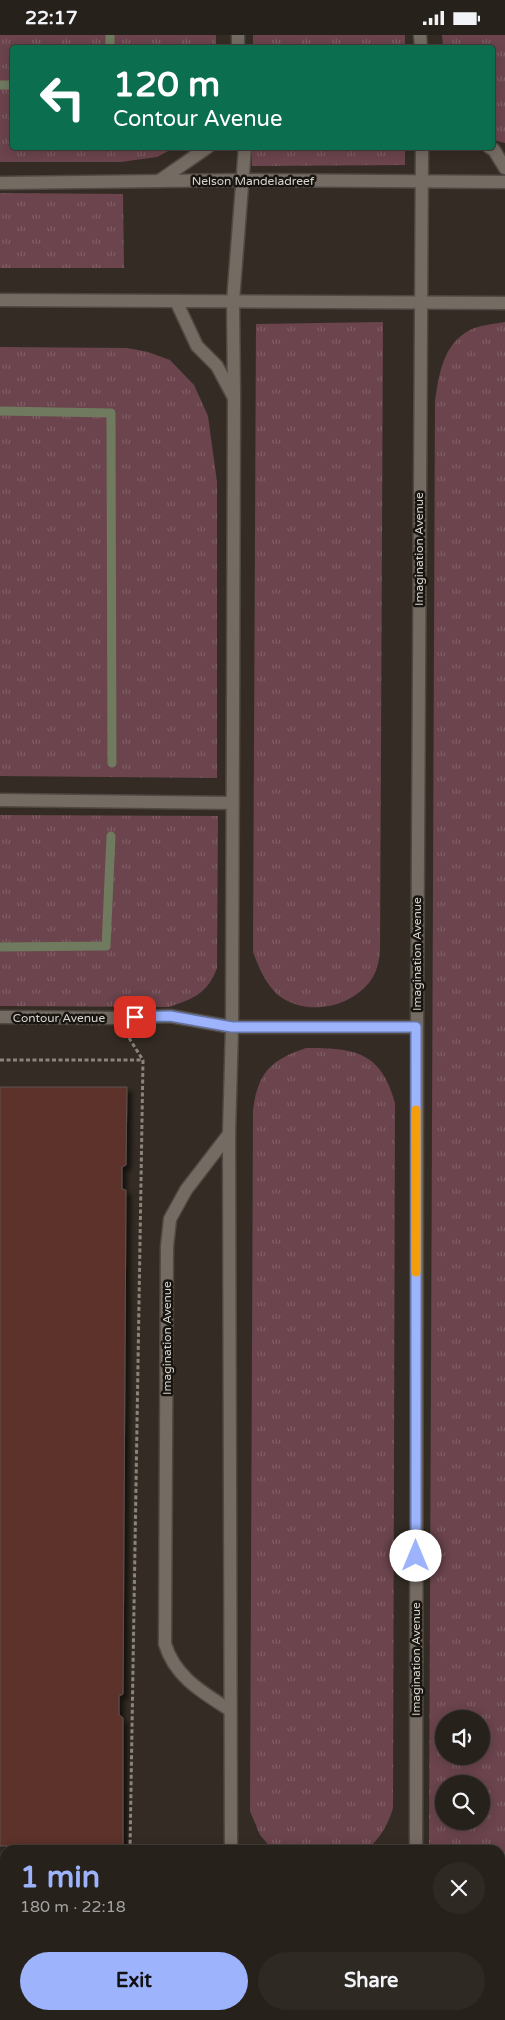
<!DOCTYPE html>
<meta charset="utf-8">
<style>
:root{--surface:#27211b;--page:#2f2924;--text:#f1f3f6;--muted:#a4a3a3;--line:#433e3a;--accent:#9db4fd}
body{margin:0;font-family:"Varela Round",sans-serif;background:var(--page);color:var(--text);height:100vh;display:flex;flex-direction:column;font-size:19px;white-space:nowrap}
*{box-sizing:border-box;margin:0}
p{font-size:16px;color:var(--muted)}
.icon{flex:none;width:28px;height:28px;fill:none;stroke:currentColor;stroke-width:2;stroke-linecap:round;stroke-linejoin:round}
.map{position:relative;flex:1;overflow:hidden}
.side{position:absolute;left:0px;top:1810px;width:505px;height:175px;display:flex;flex-direction:column;background:var(--surface);border-radius:15px 15px 0 0;box-shadow:0 2px 12px #0003,0 0 0 1px var(--line)}
.side>*{flex:none}
.banner{position:absolute;left:10px;top:10px;width:485px;height:105px;border-radius:5px;box-shadow:0 2px 12px #0003,0 0 0 1px var(--line);background:#0b6e4f;color:#fff;overflow:hidden}
.tools{position:absolute;left:435px;top:1675px;display:grid;gap:10px}
.tools a{display:grid;place-items:center;width:55px;height:55px;border-radius:50%;background:var(--surface);box-shadow:0 2px 12px #0003,0 0 0 1px var(--line);font-size:25px}
.pin{position:absolute;display:grid;place-items:center;width:42px;height:42px;color:#fff;margin:-21px;border-radius:10px;box-shadow:0 2px 8px #0006}
.me{position:absolute;width:55px;margin:-28px;rotate:0deg;stroke-linejoin:round;filter:drop-shadow(0 0 4px #0008)}
.turn{display:flex;align-items:center;gap:18px;height:105px;padding:0 20px;font-size:22px}
.turn .icon{width:65px;height:65px;stroke-width:2.5}
.turn b{display:block;font-size:35px;line-height:42px}
.round{display:grid;place-items:center;flex:none;width:52px;height:52px;border-radius:26px;background:var(--page)}
.summary{display:flex;align-items:center;justify-content:space-between;height:85px;padding:0 20px}
h1{font-size:30px;font-weight:700;line-height:38px;color:var(--accent)}
.action{display:flex;gap:10px;margin-top:auto;padding:10px 20px}
.action a{flex:1;height:58px;border-radius:30px;background:var(--accent);color:#111;font-size:20px;font-weight:700;line-height:58px;text-align:center}
.action a+a{background:var(--page);color:var(--text)}
.status{display:flex;justify-content:space-between;align-items:center;height:35px;padding:0 25px;background:var(--surface);direction:ltr}
.status svg{height:14px;fill:currentColor}
.map>svg:first-child{display:block}
.grass{fill:url(#grass-tufts);fill-rule:evenodd}
.lines{fill:none;stroke-linecap:round;stroke-linejoin:round}
.stream{stroke:#6f7a5f;stroke-width:9}
.building{fill:#5b3329;stroke:#5f524f;filter:url(#shadow)}
.service-casing{stroke:#504943;stroke-width:15}
.minor-casing{stroke:#504943;stroke-width:15}
.secondary-casing{stroke:#504943;stroke-width:15}
.path{stroke:#8a847d;stroke-width:3;stroke-dasharray:4 2.5;stroke-linecap:butt}
.service{stroke:#746b62;stroke-width:12}
.minor{stroke:#746b62;stroke-width:12}
.secondary{stroke:#746b62;stroke-width:12}
.route-casing{stroke:#6675a4;stroke-width:12}
.route{stroke:#9db4fd;stroke-width:9}
.slow{stroke:#f59e0b;stroke-width:9}
.labels{text-anchor:middle;stroke-width:5;stroke-linejoin:round;paint-order:stroke}
.street-label{font-size:12px;fill:#d7d2cd;stroke:#181511}
</style>
<div class="status"><b>22:17</b><svg viewBox="0 0 49 12"><path d="M0 12V9h3v3zM5 12V6h3v6zM10 12V3h3v9zM15 12V0h3v12zM26 1h20v11H26zM47 4h2v5h-2z"/></svg></div>
<div class="map">
<svg width="505" height="1985" viewBox="0 0 505 1985">
<defs>
<pattern id="grass-tufts" width="24" height="20" patternUnits="userSpaceOnUse" patternTransform="scale(1.25)"><rect width="24" height="20" fill="#6b444d"/><path d="M3 7l-1-3M5 7V3M7 7l1-3M15 17l-1-3M17 17v-4M19 17l1-3" fill="none" stroke="#7f5e65"/></pattern>
<filter id="shadow"><feDropShadow dx="4.5" dy="4.5" stdDeviation="2.5" flood-color="#0009"/></filter>
</defs>
<rect width="100%" height="100%" fill="#342c24"/>
<path class="grass" d="M0,0H216V12H12V112L174,113L157,122L121,127H0Z
M253,0H405V12H253Z
M442,0H505V108L493,105L492,12H443Z
M252,113H405V130L252,131Z
M0,158L123,159L124,233H0Z
M383,287L380,916C379,926 377,937 371,945C351,973 306,982 278,960C265,948 259,933 253,917L256,289Z
M505,287V1985H428V1980H500V1815H429L435,366C439,339 443,309 470,295C480,290 494,289 505,287ZM444,1684H481V1721H444ZM444,1749H481V1786H444Z
M0,312L127,313L148,317L170,325L194,350L208,381L217,447V743L0,741Z
M0,780L218,781L217,933C208,958 193,964 169,972L0,971Z
M306,1013C354,1013 381,1016 395,1068L393,1773C388,1790 380,1804 366,1815H273L260,1800L250,1776L253,1075C258,1038 270,1025 306,1013Z
M249,1980H391V1985H249Z"/>
<g class="lines">
<path class="stream" d="M110,12V0
M0,50H12
M0,376L111,378L112,728
M0,912L106,911L111,801
M104,1985V1980"/>
</g>
<path class="building" d="M0,1052H127L126,1130L122,1132V1154L126,1155L123,1659L119,1661V1680L123,1683V1811H0Z"/>
<g class="lines">
<g class="service-casing">
<path id="service" d="M229,1099L186,1155L170,1184L167,1212L165,1609C175,1642 202,1657 230,1675"/>
</g>
<g class="minor-casing">
<path id="minor" d="M420,0L421,12
M238,12V0
M489,112L494,115L505,133
M159,146L208,112
M176,266L197,311L217,331L234,363L232,992L229,1099L231,1815
M234,361L233,266L245,112
M0,765L232,768
M0,982L117,983L170,981L232,992H417
M416,1815L417,992L422,112
M0,1849H5
M231,1985V1980
M414,1985V1980"/>
</g>
<g class="secondary-casing">
<path id="secondary" d="M0,148L243,145L505,147
M0,265L505,268"/>
</g>
<path class="path" d="M129,1003L143,1025L130,1815
M0,1025H142
M0,1889H5
M132,1985V1980"/>
<use href="#service" class="service"/>
<use href="#minor" class="minor"/>
<use href="#secondary" class="secondary"/>
</g>
<g class="lines">
<g class="route-casing">
<path id="route" d="M135,982L170,981L232,992H416V1521"/>
</g>
<use href="#route" class="route"/>
<path class="slow" d="M416,1237V1075"/>
</g>
<g class="labels">
<g class="street-label">
<text x="253" y="150">Nelson Mandeladreef</text>
<text transform="translate(419 514) rotate(-90)" y="4">Imagination Avenue</text>
<text transform="translate(417 919) rotate(-90)" y="4">Imagination Avenue</text>
<text x="59" y="987">Contour Avenue</text>
<text transform="translate(167 1303) rotate(-90)" y="4">Imagination Avenue</text>
<text transform="translate(416 1624) rotate(-90)" y="4">Imagination Avenue</text>
</g>
</g>
</svg>
<div class="tools">
<a><svg class="icon" aria-label="sound" viewBox="0 0 24 24"><path d="M4 9h4l5-4v14l-5-4H4zM17 9q2 3 0 6"/></svg></a>
<a><svg class="icon" aria-label="search" viewBox="0 0 24 24"><circle cx="10" cy="10" r="6"/><path d="M15 15l6 6"/></svg></a>
</div>
<div class="pin" style="left:135px;top:982px;background:#d93025"><svg class="icon" aria-label="arrive" viewBox="0 0 24 24"><path d="M6 21V4h12l-3 4 3 4H6"/></svg></div>
<svg class="me" style="left:416px;top:1521px" viewBox="-20 -20 40 40"><circle r="19" fill="#fff"/><path d="M0-13L10 11 0 6-10 11z" fill="#9db4fd"/></svg>
<div class="banner">
<div class="turn"><svg class="icon" aria-label="left" viewBox="0 0 24 24"><path d="M17 20v-9H6M10 6l-5 5 5 5"/></svg><div><b>120 m</b>Contour Avenue</div></div>
</div>
<section class="side">
<div class="summary"><div><h1>1 min</h1><p>180 m · 22:18</p></div><a class="round"><svg class="icon" aria-label="close" viewBox="0 0 24 24"><path d="M6 6l12 12M18 6L6 18"/></svg></a></div>
<div class="action"><a>Exit</a><a>Share</a></div>
</section>
</div>
